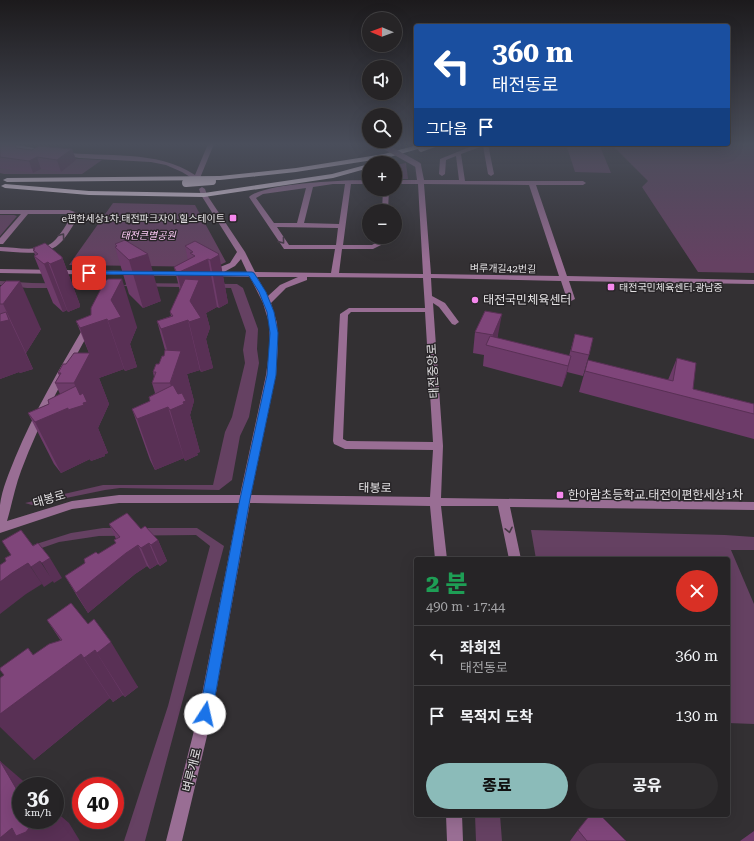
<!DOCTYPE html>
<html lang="ko">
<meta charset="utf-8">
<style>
:root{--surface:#262426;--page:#2e2c2e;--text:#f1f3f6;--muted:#a4a4a7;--line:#424143;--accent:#8bbbb9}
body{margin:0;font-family:"Roboto Serif","Noto Sans KR",serif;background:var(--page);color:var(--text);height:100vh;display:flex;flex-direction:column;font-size:15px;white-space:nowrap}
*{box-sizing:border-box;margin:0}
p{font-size:13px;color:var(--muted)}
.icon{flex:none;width:22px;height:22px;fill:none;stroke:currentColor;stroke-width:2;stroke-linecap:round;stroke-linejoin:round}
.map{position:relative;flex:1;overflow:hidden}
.panel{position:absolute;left:414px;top:557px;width:316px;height:260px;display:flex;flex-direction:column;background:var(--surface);border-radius:4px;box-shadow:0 4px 16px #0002,0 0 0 1px var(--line)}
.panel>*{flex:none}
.hud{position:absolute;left:414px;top:24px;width:316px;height:122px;border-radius:4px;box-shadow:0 4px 16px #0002,0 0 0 1px var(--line);background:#1a4fa0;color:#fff;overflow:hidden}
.needle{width:26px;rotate:271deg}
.controls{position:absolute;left:362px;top:12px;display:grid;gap:8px}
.controls a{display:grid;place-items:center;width:40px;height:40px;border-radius:50%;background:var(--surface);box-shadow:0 4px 16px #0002,0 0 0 1px var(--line);font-size:20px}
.speed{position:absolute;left:12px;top:777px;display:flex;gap:8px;font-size:20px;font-weight:700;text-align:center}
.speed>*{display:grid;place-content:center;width:52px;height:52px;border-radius:50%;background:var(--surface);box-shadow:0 4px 16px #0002,0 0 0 1px var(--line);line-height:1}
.speed small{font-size:10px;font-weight:400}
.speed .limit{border:6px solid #d22;background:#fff;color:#111}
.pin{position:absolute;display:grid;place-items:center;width:34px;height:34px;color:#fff;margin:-17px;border-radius:8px;box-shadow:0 2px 6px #0006}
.me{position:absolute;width:44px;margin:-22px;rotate:10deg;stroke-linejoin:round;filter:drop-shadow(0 0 3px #0008)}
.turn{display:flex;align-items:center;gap:14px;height:84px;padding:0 12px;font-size:18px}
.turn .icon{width:52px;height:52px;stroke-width:2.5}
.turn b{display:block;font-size:28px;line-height:34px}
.then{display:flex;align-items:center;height:38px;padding:0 12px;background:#0003;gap:8px;font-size:15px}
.round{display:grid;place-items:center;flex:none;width:42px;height:42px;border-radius:21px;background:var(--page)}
.headline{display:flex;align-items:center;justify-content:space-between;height:68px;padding:0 12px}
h1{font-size:24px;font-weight:800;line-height:30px;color:#1e9e55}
.primary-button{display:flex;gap:8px;margin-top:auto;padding:8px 12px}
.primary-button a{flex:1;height:46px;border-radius:24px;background:var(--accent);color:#111;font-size:16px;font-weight:800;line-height:46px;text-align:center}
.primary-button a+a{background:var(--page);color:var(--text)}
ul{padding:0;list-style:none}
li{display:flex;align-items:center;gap:12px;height:60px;padding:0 12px;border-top:1px solid var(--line)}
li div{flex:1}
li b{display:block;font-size:15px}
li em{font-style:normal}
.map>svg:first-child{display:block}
.green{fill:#654162}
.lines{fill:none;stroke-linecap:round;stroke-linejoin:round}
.minor{fill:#996e94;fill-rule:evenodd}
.highway{fill:#f9e3f6;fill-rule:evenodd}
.minor-bridge{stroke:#996e94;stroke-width:6}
.highway-bridge{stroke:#f9e3f6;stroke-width:8}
.wall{fill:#6d3b69}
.shaded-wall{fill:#593055}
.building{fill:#7f457a;stroke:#593055}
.oneway{stroke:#453844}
.route{fill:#1a73e8;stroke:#114b97}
.poi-dot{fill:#f688ed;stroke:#292629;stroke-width:1.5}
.labels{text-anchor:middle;stroke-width:3;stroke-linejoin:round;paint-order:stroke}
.far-poi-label{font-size:10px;fill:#e2e0e2;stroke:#292629;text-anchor:end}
.far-park-label{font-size:10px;font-style:italic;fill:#ffcbf8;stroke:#292629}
.far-street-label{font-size:10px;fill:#e2e0e2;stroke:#292629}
.poi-label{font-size:12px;fill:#e2e0e2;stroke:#292629;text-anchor:start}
.street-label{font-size:12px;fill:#e2e0e2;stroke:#292629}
</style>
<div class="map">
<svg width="754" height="841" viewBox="0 0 754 841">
<rect width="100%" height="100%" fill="#333033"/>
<path class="green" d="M566,144H599L611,173L575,172Z
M611,144H754V273L698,272L642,187L648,181Z
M0,151L63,158L102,160L82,174H4L0,173Z
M406,163L408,179H395V165Z
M113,203L195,205L226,262L216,267L69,265Z
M0,215H14L17,216L0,236Z
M0,281L32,283L94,284L101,288H27L0,285Z
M129,283L237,284L243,288L258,329L257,349L259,363L249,417L240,436L232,480L219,490L120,488L105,490L32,505L25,503L103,485H213L225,432L232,417L245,363L243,350L246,331L231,288L123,286Z
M103,528H197L224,546L145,841H124L168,706L210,546L196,535L99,536L59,542L33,551V545L71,533Z
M531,530L725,535L754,537V550H731L754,604V724L728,723V559H536Z
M475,815H500L502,841H476Z"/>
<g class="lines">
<path class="minor" d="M11,144L46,150L49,152L46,154L9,147V145Z
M208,144H214L200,178L203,181L200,183L182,172L166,165L151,162L79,158L59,154L62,152C106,158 156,149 195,175Z
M477,144H488L494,174L491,176L488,174L483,146L461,154L465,181H583L586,183L583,185H536L567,276L754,280V284L569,281L575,299L571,301L567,299L561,281L431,278L432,296L445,303L459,322L455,325L452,324L439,307L433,303L443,446L441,498L754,502V510L510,507L521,559H509L498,506H441L447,559H435L430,506L250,503L212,715L182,841H166L198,715L239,503H119L72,509L0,533C0,524 0,514 0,505C2,489 9,473 15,458C34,412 60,368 85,325L89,322L92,323L93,325C67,372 40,420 21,471C15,487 12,504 7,521L72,501L119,495H240L266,375L270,345L269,323L263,303L250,277L210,276L206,274L207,272H215V269L230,263L237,252L201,195L199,189L202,187L205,189L207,195L245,252L255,272L331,273L335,249H284L249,197C264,183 346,180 369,180V184H351L343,245H372L379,241V237H387V242L373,249H342L339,273L423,274L418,184H395V180H417L415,165L418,163L421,165L424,180H459L456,156L446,160L445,174L442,176L439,174L440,159ZM333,184H345L339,224L304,223L313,187ZM424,184L529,185L559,276L431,274ZM306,188L297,223H274L256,198L263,194ZM277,227L338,228L336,245H289ZM241,259L247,272H224L235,266ZM257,277H298L280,285L268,296ZM307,277L423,278L425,308H349L340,314L333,441L334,444L345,449L433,450L430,497L251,495L276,375L278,345L277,323L271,303L286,288L307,280ZM351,312H425L433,442L347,441L343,439L348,315Z
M383,189H389L388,211H382Z
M0,210H69L75,212L79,216C73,225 67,237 59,244C45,257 17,252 0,251V247C16,247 40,253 53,242C61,235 66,224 72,216L69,214H28L3,244H0V238L21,214H0Z
M0,269L188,272L192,274L188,276L0,273Z
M446,815H462L463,841H447Z"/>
<path class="highway" d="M421,144H444L421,152L419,151L418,149L386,158L296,172L220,180L7,182L3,180L7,178L220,176L296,168L384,154Z
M369,164V168L333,178L204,197L89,195L5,188L1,186L5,184L89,191L204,193L332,174Z"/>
<path class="minor-bridge" d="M386,147L418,165"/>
<path class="highway-bridge" d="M186,183L212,181"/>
</g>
<path class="wall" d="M0,144H15L16,148L32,150L72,149L76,160L61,172L41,169L33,173L0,168Z
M125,240L161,301L143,308L129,294L115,247L116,246L115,244Z
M185,246L219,255L228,303L219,308L217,307L206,313L210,328L206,339L213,368L201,372L200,370L187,374L194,401L190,415L200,452L197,453L198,455L185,461L184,458L155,470L150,460L132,409L150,401L155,393L152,383L154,377L153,372L164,356L165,350L157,321L171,316L170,312L180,291L174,267L188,260Z
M33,248L62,257L80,305V307L68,312L67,310L63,312L53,303L34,256L35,255L33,250H34Z
M0,287L41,329L26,353L33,369L20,373L19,372L0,379Z
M91,315L137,327L130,344L137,367L125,371L124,369L99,378L109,404L98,428L108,453L105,454V456L91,461L90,459L61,473L54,464L28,413L49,404L60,394L55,383L59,376L58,373L66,364L89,353L76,321Z
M475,332L498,335L497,338L569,356L575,334L589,355L583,376L567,372L562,387L483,366L484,355L473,353Z
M677,358L693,389L754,404V439L579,392L585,371L668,380Z
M109,524L141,529L158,540L167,561L160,566L158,564L150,569L147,566L135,574L88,613L77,596L65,576L116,543L114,540L116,539Z
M71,603L138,687L125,697L123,695L113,702L110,698L34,760L4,675L28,648L33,655L61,641L47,620Z
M578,830L626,841H570Z
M754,831V841H740Z"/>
<path class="shaded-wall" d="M72,149L76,160L61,172L57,160Z
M37,157L41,169L33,173L29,161Z
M148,254L161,301L143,308L129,260Z
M219,254L228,303L219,308L210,260Z
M62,257L80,305V307L68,312L50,264Z
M208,259L217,307L206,313L210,328L206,339L213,368L201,372L177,273Z
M48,262L67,310L63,312L44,264Z
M122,279L137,327L130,344L137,367L125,371L108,321L111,300Z
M20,281L41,329L26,353L3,304Z
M6,312L33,369L20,373L19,372L0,379V322Z
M502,314L498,335L494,347L491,346L493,335Z
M107,319L124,369L99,378L109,404L98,428L108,453L105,454V456L91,461L90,459L61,473L35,422L68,408L83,405L74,383L89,353L80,328Z
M188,320L200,370L187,374L194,401L190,415L200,452L197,453L198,455L185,461L170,410L177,407L170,383L174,373L161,329Z
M571,356L566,377L562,387L568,366Z
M168,407L184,458L155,470L137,419Z
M158,540L167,561L160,566L151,545Z
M149,543L158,564L150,569L141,548Z
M138,545L147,566L135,574L88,613L76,593L126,553Z
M50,558L62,578L54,583L42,563Z
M40,561L53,581L44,587L31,567Z
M28,563L42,584L26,594L0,614V582L12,573Z
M111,642L138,687L125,697L97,653Z
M28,648L50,677L81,654L110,698L34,760L0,727V714Z
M95,650L123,695L113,702L84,658Z
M0,761L29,786H21V793L17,790Z
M55,811L69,823L80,841H0V838L12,828L35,820H55Z"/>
<path class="building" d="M0,144H15L16,148L32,150L39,146L72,149L57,160L37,157L29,161L0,157Z
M125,240L148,254L129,260L115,247L117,246L115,244Z
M195,241L219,254H218L219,255L210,260L208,259L177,273L174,267L195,256L190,253L193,252L185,246Z
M45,243L62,257V259L50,264L48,262L44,264L34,256L38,254L33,250L35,249L33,248Z
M108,279H122L111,300L121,317L108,321L107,319L80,328L76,321L91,315V308L105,281Z
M185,279L199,280L190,301L201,318L189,322L188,320L161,329L157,321L173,316L170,312Z
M6,281H20L3,304H0V287Z
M485,311L502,314L493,335L475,332Z
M6,312L9,320L0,322V314Z
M575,334L593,338L589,355L571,351Z
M490,336L571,356L568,366L486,345Z
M165,350L181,351L170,383H152L156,372H153L156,364H159L162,356H164Z
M74,353H90L74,383H55L61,373H58L63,364H66Z
M677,358L696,363L693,389L754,404V414L585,371L588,360L673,381Z
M173,385L178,394L182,393L186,401L183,402L184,404L170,410L168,407L137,419L132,409L150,401L149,397Z
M76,386L80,395L83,393L87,402L83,403L84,405L68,410V408L35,422L28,413L49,404L48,400Z
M127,513L141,529L145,526L158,540L151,545L149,543L141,548L138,545L126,553L76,593L65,576L85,563L84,559L96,552L98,554L116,543L114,540L120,537L109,524Z
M21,530L33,546L38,543L50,558L42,563L40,561L31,567L28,563L12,573L0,582V565L6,561L5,558L11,555L2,541Z
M71,603L88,624L94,619L111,642L97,653L95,650L84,658L81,654L0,714V678L4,675L0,670V668L28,648L33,655L49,644L62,640L47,620Z
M0,761L17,790L21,787V820H35L26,832L16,836L12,828L0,838Z
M590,815H600L626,841H587L578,830Z"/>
<defs><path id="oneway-chevron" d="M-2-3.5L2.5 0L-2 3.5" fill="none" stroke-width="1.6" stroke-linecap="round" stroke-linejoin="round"/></defs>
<g class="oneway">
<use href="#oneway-chevron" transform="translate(62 236) rotate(-54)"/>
<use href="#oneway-chevron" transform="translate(282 241) rotate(51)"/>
<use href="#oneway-chevron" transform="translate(509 530) rotate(78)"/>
</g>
<linearGradient id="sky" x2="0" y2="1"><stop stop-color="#1c1a1c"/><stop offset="0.55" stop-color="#4a4e5b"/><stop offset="1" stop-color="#4a4e5b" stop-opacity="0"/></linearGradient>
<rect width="754" height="262" fill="url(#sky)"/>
<path class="route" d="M89,271L252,272L254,273L266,292L274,312L278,333L276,375L250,499L212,714L210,719L205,721L200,719L199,714L240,499L267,375L270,333L267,312L259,292L249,276L86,274L85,273Z"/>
<g class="poi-dot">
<rect x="229" y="214" width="8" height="8" rx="2"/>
<rect x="607" y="283" width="8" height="8" rx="2"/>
<circle cx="475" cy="300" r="4"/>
<rect x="556" y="491" width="8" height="8" rx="2"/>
</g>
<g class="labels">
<g class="far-poi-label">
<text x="225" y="222">e편한세상1차.태전파크자이.힐스테이트</text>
<text x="619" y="291" text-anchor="start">태전국민체육센터.광남중</text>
</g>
<g class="far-park-label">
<text x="148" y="239">태전큰별공원</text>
</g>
<g class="far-street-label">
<text transform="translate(503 268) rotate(1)" y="4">벼루개길42번길</text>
</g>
<g class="poi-label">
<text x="483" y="304">태전국민체육센터</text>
<text x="568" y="499">한아람초등학교.태전이편한세상1차</text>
</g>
<g class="street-label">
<text transform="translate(433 371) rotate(-93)" y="4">태전중앙로</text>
<text transform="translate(375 488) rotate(1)" y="4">태봉로</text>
<text transform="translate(49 499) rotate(-16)" y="4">태봉로</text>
<text transform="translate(192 770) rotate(-76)" y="4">벼루개로</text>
</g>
</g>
</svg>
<div class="controls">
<a><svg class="needle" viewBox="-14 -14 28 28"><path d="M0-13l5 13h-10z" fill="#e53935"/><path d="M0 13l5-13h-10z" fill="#a4a4a7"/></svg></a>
<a><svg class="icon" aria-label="sound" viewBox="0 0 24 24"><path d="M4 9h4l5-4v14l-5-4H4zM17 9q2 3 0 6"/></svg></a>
<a><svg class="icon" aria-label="search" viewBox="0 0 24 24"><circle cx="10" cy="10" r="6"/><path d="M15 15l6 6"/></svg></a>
<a>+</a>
<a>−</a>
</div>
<div class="speed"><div>36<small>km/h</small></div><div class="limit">40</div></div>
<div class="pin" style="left:89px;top:273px;background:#d93025"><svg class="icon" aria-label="arrive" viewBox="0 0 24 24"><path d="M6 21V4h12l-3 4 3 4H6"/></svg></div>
<svg class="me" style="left:205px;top:714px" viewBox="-20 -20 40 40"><circle r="19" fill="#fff"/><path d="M0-13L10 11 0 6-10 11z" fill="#1a73e8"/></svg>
<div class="hud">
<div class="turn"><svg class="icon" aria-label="left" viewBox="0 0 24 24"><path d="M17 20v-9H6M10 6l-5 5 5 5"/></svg><div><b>360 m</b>태전동로</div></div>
<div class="then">그다음<svg class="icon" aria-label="arrive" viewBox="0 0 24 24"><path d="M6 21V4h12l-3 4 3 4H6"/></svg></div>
</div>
<section class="panel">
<div class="headline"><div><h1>2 분</h1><p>490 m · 17:44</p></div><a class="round" style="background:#d93025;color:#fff"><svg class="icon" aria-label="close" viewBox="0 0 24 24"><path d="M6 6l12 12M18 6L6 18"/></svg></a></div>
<ul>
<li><svg class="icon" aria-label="left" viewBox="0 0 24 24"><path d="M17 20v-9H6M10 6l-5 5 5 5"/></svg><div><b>좌회전</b><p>태전동로</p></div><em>360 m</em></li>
<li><svg class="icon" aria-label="arrive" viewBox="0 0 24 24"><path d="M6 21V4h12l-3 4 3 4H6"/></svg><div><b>목적지 도착</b></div><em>130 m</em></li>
</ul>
<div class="primary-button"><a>종료</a><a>공유</a></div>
</section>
</div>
